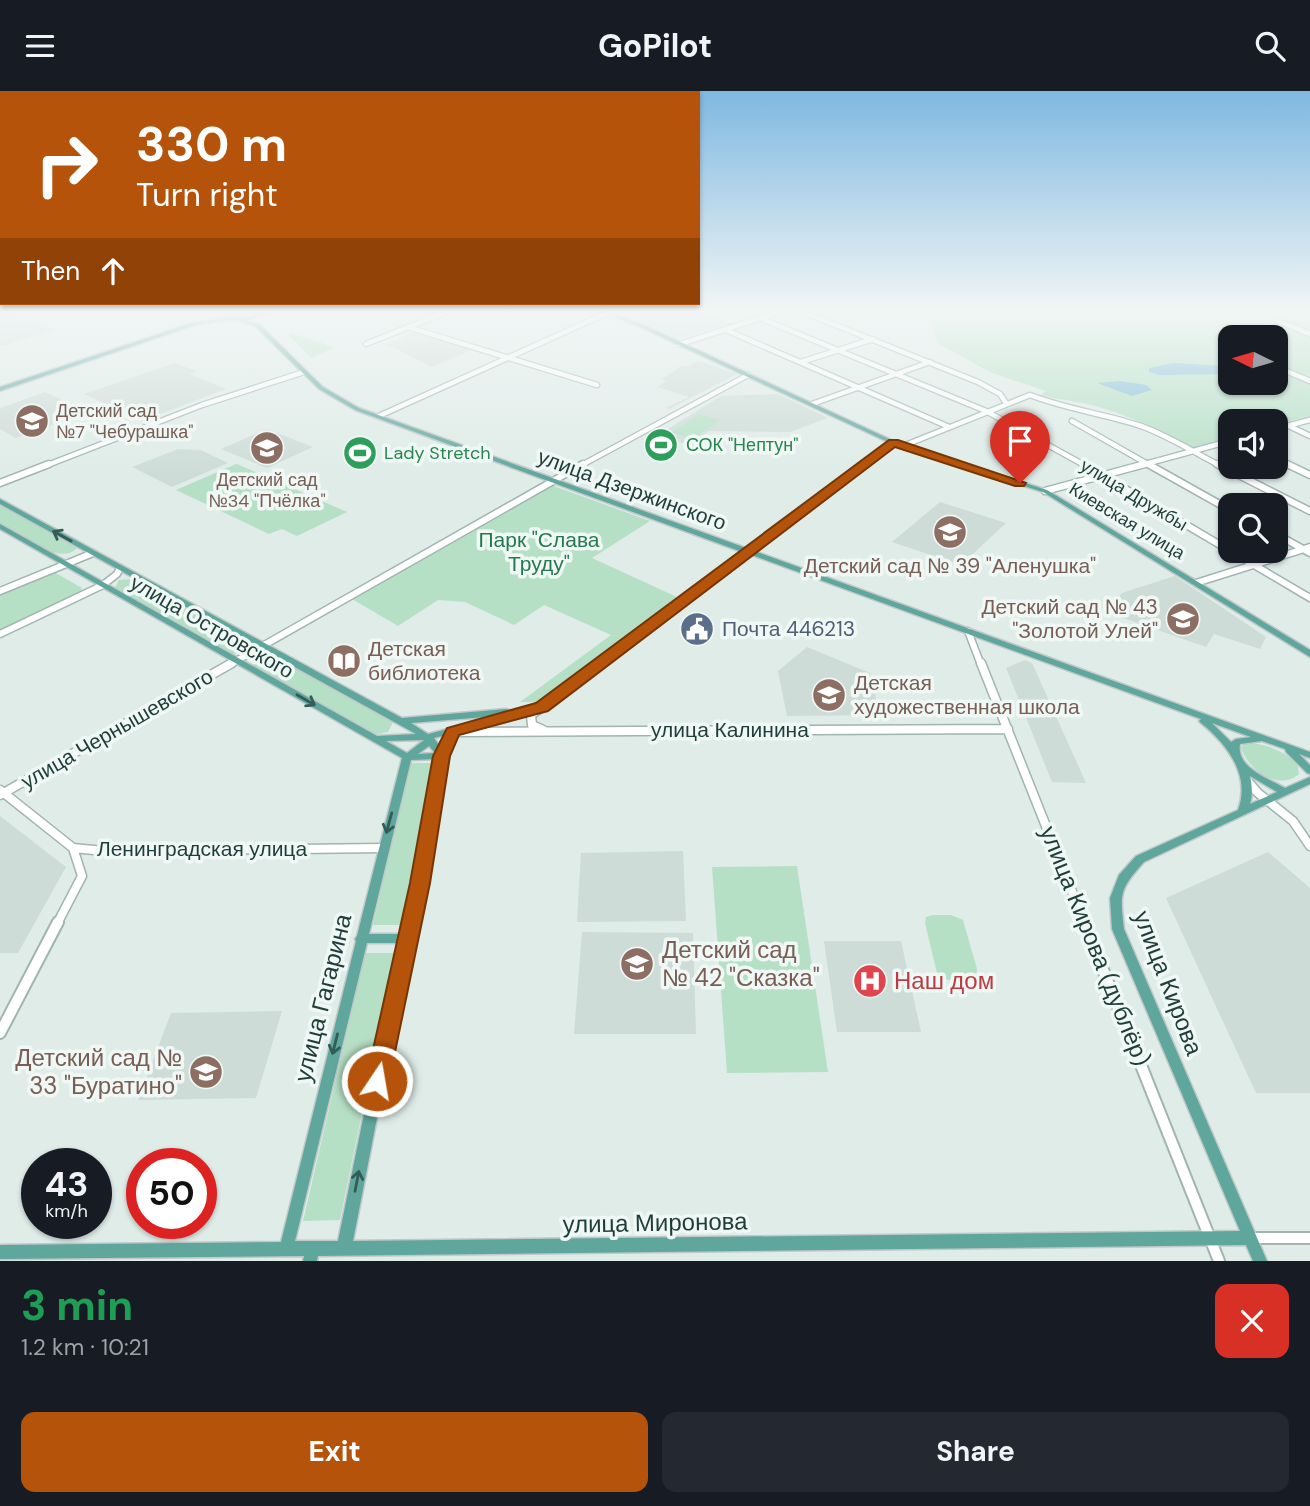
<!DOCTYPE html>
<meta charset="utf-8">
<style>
:root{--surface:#171b24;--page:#242831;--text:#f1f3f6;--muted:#9ea1a6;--accent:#b45309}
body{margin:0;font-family:"DM Sans",sans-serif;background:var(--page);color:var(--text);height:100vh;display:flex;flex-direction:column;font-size:26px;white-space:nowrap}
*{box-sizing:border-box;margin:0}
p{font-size:23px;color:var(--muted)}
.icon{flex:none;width:38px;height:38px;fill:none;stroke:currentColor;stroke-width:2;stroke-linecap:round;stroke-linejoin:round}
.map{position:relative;height:1170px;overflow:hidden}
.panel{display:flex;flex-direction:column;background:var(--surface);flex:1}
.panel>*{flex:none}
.banner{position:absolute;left:0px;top:0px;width:700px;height:214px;box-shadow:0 2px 5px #0004;background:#b45309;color:#fff;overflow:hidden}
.needle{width:46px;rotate:275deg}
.tools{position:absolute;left:1218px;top:234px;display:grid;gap:14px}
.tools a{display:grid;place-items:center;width:70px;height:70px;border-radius:14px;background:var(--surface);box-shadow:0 2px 5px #0004;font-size:35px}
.speed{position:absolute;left:21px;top:1057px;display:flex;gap:14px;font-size:35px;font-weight:700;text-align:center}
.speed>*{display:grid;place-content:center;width:91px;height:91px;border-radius:50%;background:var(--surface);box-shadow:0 2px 5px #0004;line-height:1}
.speed small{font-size:18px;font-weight:400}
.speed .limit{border:10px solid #d22;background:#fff;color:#111}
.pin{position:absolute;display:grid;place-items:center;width:60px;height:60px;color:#fff;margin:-72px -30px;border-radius:50% 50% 50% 0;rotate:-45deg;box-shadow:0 0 7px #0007}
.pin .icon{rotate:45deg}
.me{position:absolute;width:77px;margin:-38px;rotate:12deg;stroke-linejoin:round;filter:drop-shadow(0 0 5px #0008)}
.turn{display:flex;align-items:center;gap:24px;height:147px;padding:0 21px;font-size:32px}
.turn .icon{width:91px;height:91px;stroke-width:2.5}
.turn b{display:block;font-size:49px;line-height:60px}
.then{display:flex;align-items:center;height:66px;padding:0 21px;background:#0003;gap:14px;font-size:26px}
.round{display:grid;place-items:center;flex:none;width:74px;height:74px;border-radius:14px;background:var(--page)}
.head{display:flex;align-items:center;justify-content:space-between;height:119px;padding:0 21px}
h1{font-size:42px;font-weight:700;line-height:52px;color:#1e9e55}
.cta{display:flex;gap:14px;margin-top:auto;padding:14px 21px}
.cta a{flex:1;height:80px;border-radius:14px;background:var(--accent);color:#fff;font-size:28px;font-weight:700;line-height:80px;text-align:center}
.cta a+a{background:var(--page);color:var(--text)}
header{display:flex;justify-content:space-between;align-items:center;height:91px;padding:0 21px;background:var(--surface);font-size:32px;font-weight:700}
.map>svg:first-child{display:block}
.built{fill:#cddcd7}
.green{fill:#b6e0c6;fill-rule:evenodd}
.water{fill:#81bfd7}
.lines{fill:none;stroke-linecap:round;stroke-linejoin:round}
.minor-far3-casing{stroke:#a2b4b0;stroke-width:7}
.minor-far2-casing{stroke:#a2b4b0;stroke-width:9}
.minor-far1-casing{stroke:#a2b4b0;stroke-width:11}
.minor-casing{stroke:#a2b4b0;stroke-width:14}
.major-casing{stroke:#c0c9c8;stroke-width:3}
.minor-far3{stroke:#fff;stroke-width:4.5}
.minor-far2{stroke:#fff;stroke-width:6}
.minor-far1{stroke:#fff;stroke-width:8}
.minor{stroke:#fff;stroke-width:10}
.major{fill:#5fa69d;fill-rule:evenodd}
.oneway{stroke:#325d57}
.route{fill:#b45309;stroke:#753606;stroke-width:2}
.labels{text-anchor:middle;stroke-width:7;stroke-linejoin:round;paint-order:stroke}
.far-education-label{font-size:18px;fill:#785e54;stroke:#f0f8f5;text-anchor:start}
.far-leisure-label{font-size:18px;fill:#27864d;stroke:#f0f8f5;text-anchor:start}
.far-street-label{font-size:18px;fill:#1f3e39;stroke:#f0f8f5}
.street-label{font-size:21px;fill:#1f3e39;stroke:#f0f8f5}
.park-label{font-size:21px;fill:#25794f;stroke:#f0f8f5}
.education-label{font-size:21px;fill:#785e54;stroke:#f0f8f5;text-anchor:start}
.service-label{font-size:21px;fill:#4e5e75;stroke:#f0f8f5;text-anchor:start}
.near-street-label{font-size:24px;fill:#1f3e39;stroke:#f0f8f5}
.near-education-label{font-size:24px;fill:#785e54;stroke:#f0f8f5;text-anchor:start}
.near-health-label{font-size:24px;fill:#be3a42;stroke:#f0f8f5;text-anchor:start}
</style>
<header><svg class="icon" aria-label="menu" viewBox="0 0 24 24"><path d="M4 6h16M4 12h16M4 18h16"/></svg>GoPilot<svg class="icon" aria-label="search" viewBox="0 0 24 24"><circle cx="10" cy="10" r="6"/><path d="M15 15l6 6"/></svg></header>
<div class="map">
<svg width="1310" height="1170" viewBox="0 0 1310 1170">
<rect width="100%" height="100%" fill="#dfece8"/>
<path class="built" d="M9,221L56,238L3,255L0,254V223Z
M655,221H704L732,233L678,248L626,224Z
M416,241L474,258L432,276L386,253Z
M698,270L737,283L669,318L666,317L689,306L658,296L666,290L662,288L681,275L688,276Z
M175,272L196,280L190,283L226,298L142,330L84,303Z
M45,301L88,321L16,347L0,338V317Z
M778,303L828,327L790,341L709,340L689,354L658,344L721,305Z
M267,338L313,356L267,377L221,358Z
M178,358L201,359L228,372L172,396L132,376Z
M940,411L1006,432L961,474L892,451Z
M1175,485L1266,546L1260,558L1214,543L1206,556L1106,521L1122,502Z
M807,556L870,582L880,624L787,625L778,580Z
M1025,569L1032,572L1086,692L1052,691L1006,577Z
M0,725L66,776L18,862H0Z
M683,760L686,830L577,831L581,762Z
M1268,761L1310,797V1002H1256L1166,807Z
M582,841L693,842L696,943H574Z
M824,850H901L921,941H837Z
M282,920L256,1007L138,1009L171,922Z"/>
<path class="green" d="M935,221H1267L1310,234V325L1276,334V331H1230V347L1192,357C1156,338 1118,318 1077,311C1064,308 1053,308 1040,304L1046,300L992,282L937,252L931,226ZM1230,247H1276V292H1230Z
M292,242L333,256L334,257L312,267L288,244Z
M699,323L721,329L693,348L671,341Z
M236,373H237L347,421L297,445L282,438L269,443L176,399Z
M551,394L650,430L592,467L677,506L538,611H520L611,544L544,514L514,534L465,511L438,509L398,535L352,508Z
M0,414L77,457C59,476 19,443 0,432Z
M54,481L82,497L80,502L0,540V503L46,482Z
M133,488L251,554L246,561L234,563L115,497L119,489Z
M271,564L393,631L388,641L374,644L253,574L257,566Z
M1246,652C1265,652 1283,660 1297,671L1299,683C1279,701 1247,679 1241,656Z
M410,672H434L401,834H373Z
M797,775L828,981L727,982L712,776Z
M933,824H951L963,829L977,878L976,887L948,889L937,882L925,832L926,826Z
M365,862H395L340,1129L303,1130Z"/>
<path class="water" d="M1173,272L1223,275L1230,279V283L1159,284L1149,281V277Z
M1120,290L1146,294L1152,299L1132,305L1097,292Z"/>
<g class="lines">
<g class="minor-far3-casing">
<path id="minor-far3" d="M803,221L978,291L1000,303L1006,312
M762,228L986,320L1086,375
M1278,230L1310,243
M408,236L597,294
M726,239L949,336
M366,253L446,221
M680,253L779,221
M801,271L873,248
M1276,272L1284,279L1310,290
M812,313L930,271
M379,325L607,222
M1072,330L1151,375
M1289,335L1310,345
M1276,338L1310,329
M903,355L1030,304C1066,318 1105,323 1141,335C1169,345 1195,362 1221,375
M1276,368L1290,375
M45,375L202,314L304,281
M580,375L748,284
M863,375L894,352
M1138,375L1230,350"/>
</g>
<g class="minor-far2-casing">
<path id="minor-far2" d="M1083,373L1310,507
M1148,373L1230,419
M1217,373L1310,420
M1287,373L1310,384
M0,392L49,373
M1045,400L1145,373
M1276,443L1310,462
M748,460L866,373
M1196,492L1310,456
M0,500L93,462
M968,540L981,574
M0,543L103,494L117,483L120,477
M229,574L583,373"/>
</g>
<g class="minor-far1-casing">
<path id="minor-far1" d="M981,572L1085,833
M542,616L531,624L532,634L543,639
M452,641L1008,638
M1246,688L1258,702L1293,730L1310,755
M0,699L73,757L104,760L383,757
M0,704L232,572
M57,833L82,785L73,757"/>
</g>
<g class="minor-casing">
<path id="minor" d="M1084,831L1219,1170
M0,942L58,831
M1250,1147H1310"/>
</g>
<g class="major-casing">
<path id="major" d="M264,221H272L246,229L259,233L323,296L359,317L1310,661V667L1299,663L1310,674V683L1307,682L1286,661L1285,658L1262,650L1240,653C1236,677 1268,687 1285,697L1310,686V693L1144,771C1119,799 1120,802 1124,838L1267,1170H1253L1246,1154L318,1165L317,1170H303L304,1165L0,1168V1154L281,1151L356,850L355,848L357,845L402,667L0,438V433L377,645L416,643L0,413V408L402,627L506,618L509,619L510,621L539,614L742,461L355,319L319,298L255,235L234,228L195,234L0,300V296L192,232L232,226L242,228ZM749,463L1201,628L1199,630L1201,632C1227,653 1251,684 1238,719L1136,765L1119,784L1110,807L1112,838L1240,1140L353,1150L412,847L425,792L447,665L457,641L545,618ZM498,625L428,643L411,632ZM1212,632L1251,646L1236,648L1231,651ZM446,644L441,657L434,647ZM424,649L407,662L386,650ZM429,655L435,662L418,663ZM437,668L415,792L401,843H369L411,669ZM1250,685L1277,701L1250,713C1253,704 1252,695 1250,685ZM367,852H399L338,1150H295Z
M603,221H610L646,235L896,351L1047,399L1310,559V566L1043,401L892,353L642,237Z"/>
</g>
<use href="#minor-far3" class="minor-far3"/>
<use href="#minor-far2" class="minor-far2"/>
<use href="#minor-far1" class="minor-far1"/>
<use href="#minor" class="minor"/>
<use href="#major" class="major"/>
</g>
<defs><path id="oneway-shaft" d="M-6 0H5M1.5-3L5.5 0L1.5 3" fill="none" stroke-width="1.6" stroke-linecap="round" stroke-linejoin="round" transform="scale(1.75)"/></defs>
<g class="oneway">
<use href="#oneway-shaft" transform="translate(62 445) rotate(-151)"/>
<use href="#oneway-shaft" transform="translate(306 609) rotate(30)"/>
<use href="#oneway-shaft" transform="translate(389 732) rotate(105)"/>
<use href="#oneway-shaft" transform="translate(335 953) rotate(104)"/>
<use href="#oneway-shaft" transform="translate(357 1090) rotate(-79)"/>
</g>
<linearGradient id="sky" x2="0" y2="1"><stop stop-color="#7fb8e1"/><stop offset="0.57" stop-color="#f1f6f5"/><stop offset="1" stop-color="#f1f6f5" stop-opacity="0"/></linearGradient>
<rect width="1310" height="385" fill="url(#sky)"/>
<path class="route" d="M889,349H898L1026,392L1024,395H1015L895,356L548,620L459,644L450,665L430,792L389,990L386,998L377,1001L369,998L366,990L410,792L433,665L447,637L536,612Z"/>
<defs>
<g id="school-disc" transform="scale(1.75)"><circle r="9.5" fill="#8d6e63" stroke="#f0f8f5"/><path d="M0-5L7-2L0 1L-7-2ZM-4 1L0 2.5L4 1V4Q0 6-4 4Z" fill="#fff"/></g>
<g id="stadium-disc" transform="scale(1.75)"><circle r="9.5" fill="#2e9e5b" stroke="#f0f8f5"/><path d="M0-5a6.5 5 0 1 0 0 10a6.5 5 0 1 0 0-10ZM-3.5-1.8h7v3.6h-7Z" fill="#fff"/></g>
<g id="civic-disc" transform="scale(1.75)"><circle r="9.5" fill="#5c6f8a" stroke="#f0f8f5"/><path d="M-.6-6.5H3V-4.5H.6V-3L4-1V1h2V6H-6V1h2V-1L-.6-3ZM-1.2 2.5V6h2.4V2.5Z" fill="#fff"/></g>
<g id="library-disc" transform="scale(1.75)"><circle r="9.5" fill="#8d6e63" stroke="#f0f8f5"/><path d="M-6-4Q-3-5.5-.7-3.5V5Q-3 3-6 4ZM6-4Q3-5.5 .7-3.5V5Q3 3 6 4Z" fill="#fff"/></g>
<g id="hospital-disc" transform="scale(1.75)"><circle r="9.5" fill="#e0444e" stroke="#f0f8f5"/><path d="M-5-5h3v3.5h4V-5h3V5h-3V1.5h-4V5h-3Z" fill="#fff"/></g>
</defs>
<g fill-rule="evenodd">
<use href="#school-disc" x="32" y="330"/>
<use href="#stadium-disc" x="661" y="354"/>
<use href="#school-disc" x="267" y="357"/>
<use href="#stadium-disc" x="360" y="362"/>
<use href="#school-disc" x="950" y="441"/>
<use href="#school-disc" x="1183" y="528"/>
<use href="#civic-disc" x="697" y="538"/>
<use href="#library-disc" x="344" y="570"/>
<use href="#school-disc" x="829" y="604"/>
<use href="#school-disc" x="637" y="873"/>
<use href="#hospital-disc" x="870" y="890"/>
<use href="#school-disc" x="206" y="981"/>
</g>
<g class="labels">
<g class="far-education-label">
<text x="56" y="326">Детский сад<tspan x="56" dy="21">№7 "Чебурашка"</tspan></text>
<text x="267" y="395" text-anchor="middle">Детский сад<tspan x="267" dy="21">№34 "Пчёлка"</tspan></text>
</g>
<g class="far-leisure-label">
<text x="686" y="360">СОК "Нептун"</text>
<text x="384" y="368">Lady Stretch</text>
</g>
<g class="far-street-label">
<text transform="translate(1134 404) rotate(31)" y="6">улица Дружбы</text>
<text transform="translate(1127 430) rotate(31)" y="6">Киевская улица</text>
</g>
<g class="street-label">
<text transform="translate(632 399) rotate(20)" y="7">улица Дзержинского</text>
<text transform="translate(212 536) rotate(30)" y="7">улица Островского</text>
<text transform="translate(117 638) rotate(-30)" y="7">улица Чернышевского</text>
<text x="730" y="646">улица Калинина</text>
<text x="202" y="765">Ленинградская улица</text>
</g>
<g class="park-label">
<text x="539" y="456">Парк "Слава<tspan x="539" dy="24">Труду"</tspan></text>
</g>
<g class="education-label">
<text x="950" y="482" text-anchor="middle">Детский сад № 39 "Аленушка"</text>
<text x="1158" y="523" text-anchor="end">Детский сад № 43<tspan x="1158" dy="24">"Золотой Улей"</tspan></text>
<text x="368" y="565">Детская<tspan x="368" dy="24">библиотека</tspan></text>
<text x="854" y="599">Детская<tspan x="854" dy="24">художественная школа</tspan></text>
</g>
<g class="service-label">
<text x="722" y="545">Почта 446213</text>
</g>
<g class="near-street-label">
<text transform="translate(1095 855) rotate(68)" y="8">улица Кирова (дублёр)</text>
<text transform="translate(1168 892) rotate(69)" y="8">улица Кирова</text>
<text transform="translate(323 907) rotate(-76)" y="8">улица Гагарина</text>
<text transform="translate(655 1132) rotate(-1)" y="8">улица Миронова</text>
</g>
<g class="near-education-label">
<text x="662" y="867">Детский сад<tspan x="662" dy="28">№ 42 "Сказка"</tspan></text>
<text x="182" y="975" text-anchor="end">Детский сад №<tspan x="182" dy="28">33 "Буратино"</tspan></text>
</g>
<g class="near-health-label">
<text x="894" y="898">Наш дом</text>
</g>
</g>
</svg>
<div class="tools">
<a><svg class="needle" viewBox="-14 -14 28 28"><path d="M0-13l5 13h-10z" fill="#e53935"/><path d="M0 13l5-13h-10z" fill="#9ea1a6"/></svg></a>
<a><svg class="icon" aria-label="sound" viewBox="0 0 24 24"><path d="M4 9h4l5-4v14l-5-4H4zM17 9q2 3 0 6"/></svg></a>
<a><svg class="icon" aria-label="search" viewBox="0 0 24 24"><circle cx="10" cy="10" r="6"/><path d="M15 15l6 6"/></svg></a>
</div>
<div class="speed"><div>43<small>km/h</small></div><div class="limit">50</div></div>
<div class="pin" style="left:1020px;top:392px;background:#d93025"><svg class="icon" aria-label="arrive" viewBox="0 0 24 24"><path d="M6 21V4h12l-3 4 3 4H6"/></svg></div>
<svg class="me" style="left:377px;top:990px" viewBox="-20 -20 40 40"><circle r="17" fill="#b45309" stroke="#fff" stroke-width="3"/><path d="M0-11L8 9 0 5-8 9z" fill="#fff"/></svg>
<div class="banner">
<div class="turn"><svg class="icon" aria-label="right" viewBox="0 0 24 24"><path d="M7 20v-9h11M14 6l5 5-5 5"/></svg><div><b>330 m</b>Turn right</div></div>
<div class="then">Then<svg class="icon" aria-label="ahead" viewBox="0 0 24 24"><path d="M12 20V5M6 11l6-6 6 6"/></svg></div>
</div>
</div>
<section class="panel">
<div class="head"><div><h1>3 min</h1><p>1.2 km · 10:21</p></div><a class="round" style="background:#d93025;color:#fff"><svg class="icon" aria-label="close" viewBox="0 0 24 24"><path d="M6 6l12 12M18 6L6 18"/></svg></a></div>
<div class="cta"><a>Exit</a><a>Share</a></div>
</section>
